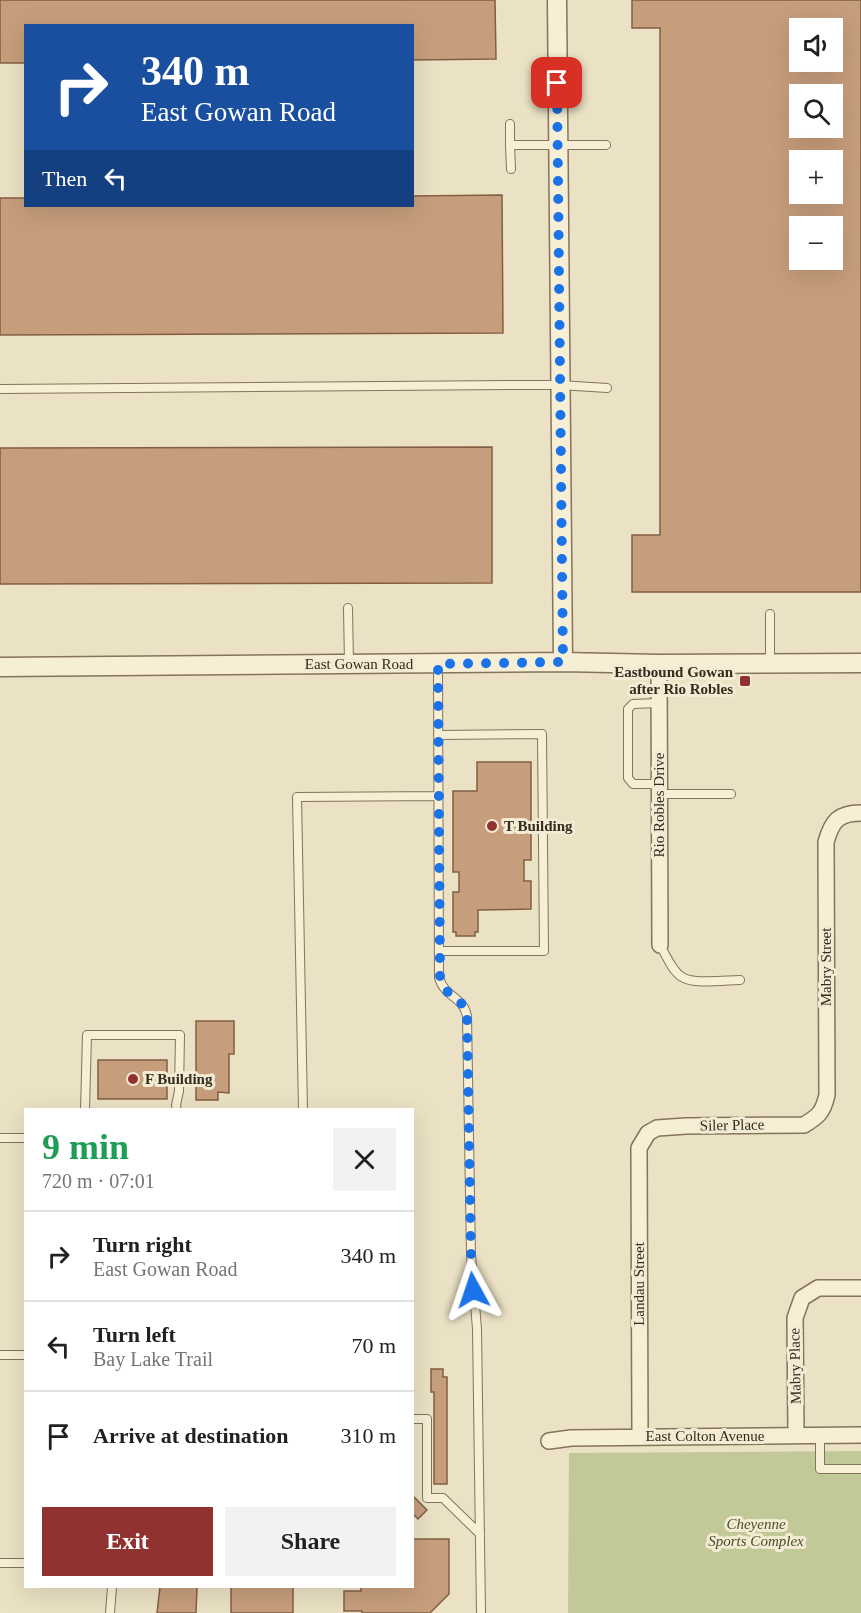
<!DOCTYPE html>
<meta charset="utf-8">
<style>
:root{--surface:#fff;--page:#f2f2f2;--text:#202124;--muted:#757577;--line:#e0e0e0;--accent:#90322f}
body{margin:0;font-family:Georgia,serif;background:var(--page);color:var(--text);height:100vh;display:flex;flex-direction:column;font-size:22px;white-space:nowrap}
*{box-sizing:border-box;margin:0}
p{font-size:20px;color:var(--muted)}
.icon{flex:none;width:33px;height:33px;fill:none;stroke:currentColor;stroke-width:2;stroke-linecap:round;stroke-linejoin:round}
.map{position:relative;flex:1;overflow:hidden}
.panel{position:absolute;left:24px;top:1108px;width:390px;height:480px;display:flex;flex-direction:column;background:var(--surface);border-radius:0px;box-shadow:0 6px 24px #0002}
.panel>*{flex:none}
.guide{position:absolute;left:24px;top:24px;width:390px;height:183px;border-radius:0px;box-shadow:0 6px 24px #0002;background:#1a4fa0;color:#fff;overflow:hidden}
.fabs{position:absolute;left:789px;top:18px;display:grid;gap:12px}
.fabs a{display:grid;place-items:center;width:54px;height:54px;border-radius:0px;background:var(--surface);box-shadow:0 6px 24px #0002;font-size:30px}
.pin{position:absolute;display:grid;place-items:center;width:51px;height:51px;color:#fff;margin:-26px;border-radius:12px;box-shadow:0 3px 9px #0006}
.me{position:absolute;width:66px;margin:-33px;rotate:355deg;stroke-linejoin:round;filter:drop-shadow(0 0 4px #0008)}
.turn{display:flex;align-items:center;gap:21px;height:126px;padding:0 18px;font-size:27px}
.turn .icon{width:78px;height:78px;stroke-width:2.5}
.turn b{display:block;font-size:42px;line-height:51px}
.then{display:flex;align-items:center;height:57px;padding:0 18px;background:#0003;gap:12px;font-size:22px}
.round{display:grid;place-items:center;flex:none;width:63px;height:63px;border-radius:0px;background:var(--page)}
.headline{display:flex;align-items:center;justify-content:space-between;height:102px;padding:0 18px}
h1{font-size:36px;font-weight:600;line-height:45px;color:#1e9e55}
.button{display:flex;gap:12px;margin-top:auto;padding:12px 18px}
.button a{flex:1;height:69px;border-radius:0px;background:var(--accent);color:#fff;font-size:24px;font-weight:600;line-height:69px;text-align:center}
.button a+a{background:var(--page);color:var(--text)}
ul{padding:0;list-style:none}
li{display:flex;align-items:center;gap:18px;height:90px;padding:0 18px;border-top:2px solid var(--line)}
li div{flex:1}
li b{display:block;font-size:22px}
li em{font-style:normal}
.map>svg:first-child{display:block}
.green{fill:#c1c998}
.building{fill:#c79e7c;stroke:#825f43;stroke-width:1.5;fill-rule:evenodd}
.lines{fill:none;stroke-linecap:round;stroke-linejoin:round}
.service-casing{stroke:#85735b;stroke-width:10}
.minor-casing{stroke:#85735b;stroke-width:18}
.tertiary-casing{stroke:#85735b;stroke-width:21}
.service{stroke:#f7eed6;stroke-width:8}
.minor{stroke:#f7eed6;stroke-width:15}
.tertiary{stroke:#f7eed6;stroke-width:18}
.route{stroke:#1a73e8;stroke-width:10;stroke-dasharray:0 18}
.poi-dot{fill:#90322f;stroke:#f3ebd3;stroke-width:2}
.labels{text-anchor:middle;stroke-width:6;stroke-linejoin:round;paint-order:stroke}
.street-label{font-size:15px;fill:#352b1f;stroke:#f3ebd3}
.poi-label{font-size:15px;font-weight:bold;fill:#352b1f;stroke:#f3ebd3;text-anchor:start}
.park-label{font-size:15px;font-style:italic;fill:#445126;stroke:#f3ebd3}
</style>
<div class="map">
<svg width="861" height="1613" viewBox="0 0 861 1613">
<rect width="100%" height="100%" fill="#ebe1c4"/>
<path class="green" d="M861,1451V1613H568L569,1453Z"/>
<path class="building" d="M0,0H495L496,59L412,60V26H26V63H0Z
M632,0H861V592H632V535H660V28H632ZM800,28H832V62H800ZM800,94H832V128H800ZM800,160H832V194H800ZM800,226H832V260H800Z
M502,195L503,333L0,335V198H26V206H412V196Z
M492,447V583L0,584V448Z
M477,762H531V860H524V881H531V909L478,910V932H475V936H456V932H453V892H459V872H453V791H477Z
M196,1021H234V1054H229V1093L218,1092V1100H196Z
M98,1060H167V1099H98Z
M431,1369H443V1377H447V1484H434V1392H431Z
M412,1495L427,1510L418,1519L412,1513Z
M412,1539H449V1594L430,1613H362V1611H344V1591H361V1587H412Z
M160,1587H197L196,1613H157Z
M231,1587H293V1613H231Z"/>
<g class="lines">
<g class="service-casing">
<path id="service" d="M510,145V124
M511,169L510,145H606
M0,389L512,385H560L607,388
M348,608L349,664
M770,614V663
M438,664L439,978C445,998 463,996 467,1016L471,1255L477,1329L481,1613
M659,703L633,704L628,709V778L633,784H659
M438,735L542,734L544,951H439
M659,794H731
M660,945C666,955 672,971 682,977C693,985 727,980 740,980
M85,1110L87,1035H180L179,1091L176,1105L177,1110
M303,1110L297,797L439,796
M0,1138H26
M0,1355H26
M412,1419H427V1498H443L480,1534
M820,1435V1469H861
M0,1563H26
M110,1613L112,1587"/>
</g>
<g class="minor-casing">
<path id="minor" d="M659,664L660,945
M796,1435L795,1318L802,1298L818,1288H861
M640,1437L639,1148L648,1133L657,1128L686,1126L804,1125C819,1116 823,1112 827,1095L826,842C832,821 838,813 861,813
M549,1441L571,1438L861,1435"/>
</g>
<g class="tertiary-casing">
<path id="tertiary" d="M557,0L563,662
M0,667L563,662L659,664L861,663"/>
</g>
<use href="#service" class="service"/>
<use href="#minor" class="minor"/>
<use href="#tertiary" class="tertiary"/>
</g>
<g class="lines">
<path class="route" d="M473,1290L471,1255L467,1016C464,996 445,999 440,978L438,664L563,662L557,83"/>
</g>
<g class="poi-dot">
<rect x="739" y="675" width="12" height="12" rx="3"/>
<circle cx="492" cy="826" r="6"/>
<circle cx="133" cy="1079" r="6"/>
</g>
<g class="labels">
<g class="street-label">
<text x="359" y="669">East Gowan Road</text>
<text transform="translate(659 805) rotate(-90)" y="5">Rio Robles Drive</text>
<text transform="translate(826 967) rotate(-90)" y="5">Mabry Street</text>
<text transform="translate(732 1125) rotate(-1)" y="5">Siler Place</text>
<text transform="translate(639 1284) rotate(-90)" y="5">Landau Street</text>
<text transform="translate(795 1366) rotate(-91)" y="5">Mabry Place</text>
<text x="705" y="1441">East Colton Avenue</text>
</g>
<g class="poi-label">
<text x="733" y="677" text-anchor="end">Eastbound Gowan<tspan x="733" dy="17">after Rio Robles</tspan></text>
<text x="504" y="831">T Building</text>
<text x="145" y="1084">F Building</text>
</g>
<g class="park-label">
<text x="756" y="1529">Cheyenne<tspan x="756" dy="17">Sports Complex</tspan></text>
</g>
</g>
</svg>
<div class="fabs">
<a><svg class="icon" aria-label="sound" viewBox="0 0 24 24"><path d="M4 9h4l5-4v14l-5-4H4zM17 9q2 3 0 6"/></svg></a>
<a><svg class="icon" aria-label="search" viewBox="0 0 24 24"><circle cx="10" cy="10" r="6"/><path d="M15 15l6 6"/></svg></a>
<a>+</a>
<a>−</a>
</div>
<div class="pin" style="left:557px;top:83px;background:#d93025"><svg class="icon" aria-label="arrive" viewBox="0 0 24 24"><path d="M6 21V4h12l-3 4 3 4H6"/></svg></div>
<svg class="me" style="left:473px;top:1290px" viewBox="-20 -20 40 40"><path d="M0-17L14 15 0 8-14 15z" fill="#1a73e8" stroke="#fff" stroke-width="4"/></svg>
<div class="guide">
<div class="turn"><svg class="icon" aria-label="right" viewBox="0 0 24 24"><path d="M7 20v-9h11M14 6l5 5-5 5"/></svg><div><b>340 m</b>East Gowan Road</div></div>
<div class="then">Then<svg class="icon" aria-label="left" viewBox="0 0 24 24"><path d="M17 20v-9H6M10 6l-5 5 5 5"/></svg></div>
</div>
<section class="panel">
<div class="headline"><div><h1>9 min</h1><p>720 m · 07:01</p></div><a class="round"><svg class="icon" aria-label="close" viewBox="0 0 24 24"><path d="M6 6l12 12M18 6L6 18"/></svg></a></div>
<ul>
<li><svg class="icon" aria-label="right" viewBox="0 0 24 24"><path d="M7 20v-9h11M14 6l5 5-5 5"/></svg><div><b>Turn right</b><p>East Gowan Road</p></div><em>340 m</em></li>
<li><svg class="icon" aria-label="left" viewBox="0 0 24 24"><path d="M17 20v-9H6M10 6l-5 5 5 5"/></svg><div><b>Turn left</b><p>Bay Lake Trail</p></div><em>70 m</em></li>
<li><svg class="icon" aria-label="arrive" viewBox="0 0 24 24"><path d="M6 21V4h12l-3 4 3 4H6"/></svg><div><b>Arrive at destination</b></div><em>310 m</em></li>
</ul>
<div class="button"><a>Exit</a><a>Share</a></div>
</section>
</div>
